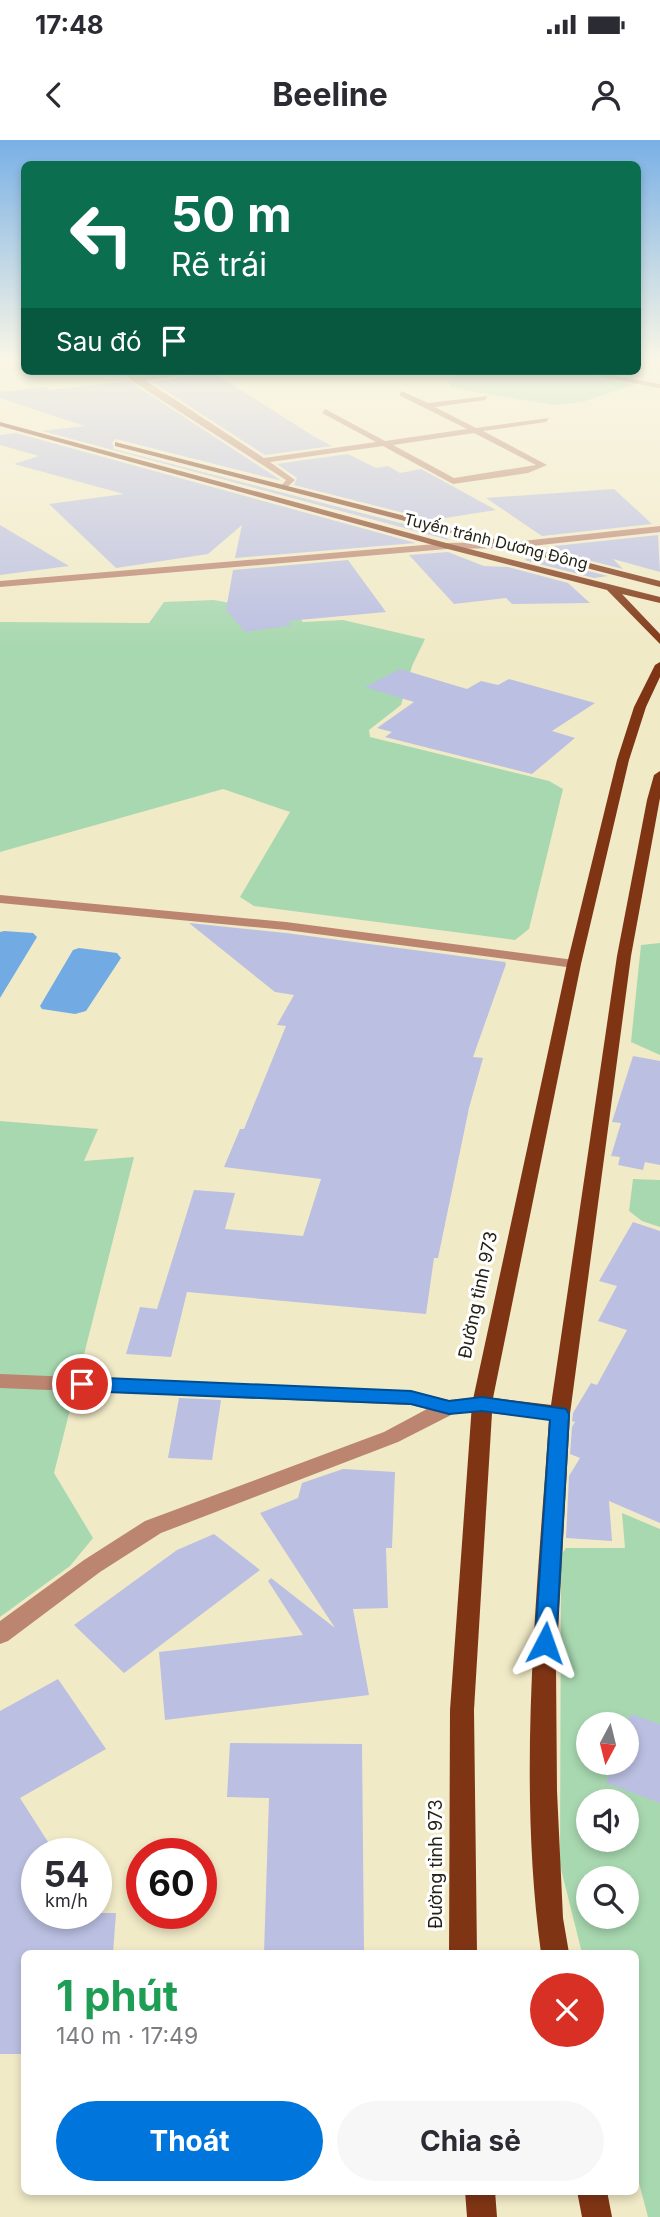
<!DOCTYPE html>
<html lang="vi">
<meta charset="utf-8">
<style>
:root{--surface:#fff;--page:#f7f7f7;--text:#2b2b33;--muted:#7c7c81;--accent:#0076dd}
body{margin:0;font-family:Inter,sans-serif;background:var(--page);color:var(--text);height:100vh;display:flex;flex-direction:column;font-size:26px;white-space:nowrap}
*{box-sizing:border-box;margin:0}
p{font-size:23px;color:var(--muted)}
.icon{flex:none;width:38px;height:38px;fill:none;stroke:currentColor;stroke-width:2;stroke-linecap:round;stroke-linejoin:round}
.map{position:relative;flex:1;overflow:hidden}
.sheet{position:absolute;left:21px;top:1810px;width:618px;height:245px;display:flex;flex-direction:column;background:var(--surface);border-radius:10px;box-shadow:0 4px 10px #0003}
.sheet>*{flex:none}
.banner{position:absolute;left:21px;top:21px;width:620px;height:214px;border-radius:10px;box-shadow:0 4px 10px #0003;background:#0b6e4f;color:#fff;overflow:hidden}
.needle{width:46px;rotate:187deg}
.controls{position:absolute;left:576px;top:1572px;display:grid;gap:14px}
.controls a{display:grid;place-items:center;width:63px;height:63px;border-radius:50%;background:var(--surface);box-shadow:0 4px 10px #0003;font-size:35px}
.speed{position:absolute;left:21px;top:1698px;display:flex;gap:14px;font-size:35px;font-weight:700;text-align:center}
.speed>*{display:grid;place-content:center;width:91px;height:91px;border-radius:50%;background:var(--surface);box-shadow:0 4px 10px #0003;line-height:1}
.speed small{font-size:18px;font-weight:400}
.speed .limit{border:10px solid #d22;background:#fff;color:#111}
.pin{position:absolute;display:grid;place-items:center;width:60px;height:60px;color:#fff;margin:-30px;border:4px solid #fff;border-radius:50%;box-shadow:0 2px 7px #0007}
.me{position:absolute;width:77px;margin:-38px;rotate:4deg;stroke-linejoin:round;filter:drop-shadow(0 0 5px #0008)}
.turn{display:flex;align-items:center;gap:24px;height:147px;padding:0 35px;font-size:32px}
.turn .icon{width:91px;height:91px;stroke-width:2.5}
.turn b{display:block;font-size:49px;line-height:60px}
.then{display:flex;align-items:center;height:66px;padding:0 35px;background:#0003;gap:14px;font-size:26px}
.round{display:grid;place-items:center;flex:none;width:74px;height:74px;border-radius:37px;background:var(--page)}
.summary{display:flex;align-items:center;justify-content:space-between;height:119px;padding:0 35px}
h1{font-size:42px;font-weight:700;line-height:52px;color:#1e9e55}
.button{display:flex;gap:14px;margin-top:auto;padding:14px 35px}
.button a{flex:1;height:80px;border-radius:42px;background:var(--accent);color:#fff;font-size:28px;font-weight:700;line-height:80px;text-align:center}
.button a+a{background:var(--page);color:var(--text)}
.status{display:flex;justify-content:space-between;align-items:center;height:49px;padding:0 35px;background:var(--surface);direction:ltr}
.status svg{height:19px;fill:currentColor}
header{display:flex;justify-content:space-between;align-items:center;height:91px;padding:0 35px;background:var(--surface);font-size:32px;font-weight:700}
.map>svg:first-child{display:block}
.green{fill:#a8d8b0;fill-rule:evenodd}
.water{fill:#72abe4}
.building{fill:#bbbfe1}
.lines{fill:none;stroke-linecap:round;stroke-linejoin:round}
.minor{fill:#bb8570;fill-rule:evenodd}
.major{fill:#7f3514;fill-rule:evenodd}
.route{fill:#0076dd;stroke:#004d90;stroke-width:2}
.labels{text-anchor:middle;stroke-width:6;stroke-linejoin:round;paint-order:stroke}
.far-street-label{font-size:16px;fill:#252315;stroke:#fff}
.street-label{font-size:18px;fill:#252315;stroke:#fff}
</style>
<div class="status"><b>17:48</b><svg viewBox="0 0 49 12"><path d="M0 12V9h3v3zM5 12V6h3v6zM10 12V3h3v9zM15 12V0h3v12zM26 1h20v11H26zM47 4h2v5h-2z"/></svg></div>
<header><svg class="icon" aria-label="back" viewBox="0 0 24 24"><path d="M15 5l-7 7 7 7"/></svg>Beeline<svg class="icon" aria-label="person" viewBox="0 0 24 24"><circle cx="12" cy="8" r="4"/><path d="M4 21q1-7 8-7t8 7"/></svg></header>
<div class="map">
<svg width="660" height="2077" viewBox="0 0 660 2077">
<rect width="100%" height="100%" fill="#f1eac7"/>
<path class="green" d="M466,231H599L590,234L633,245L582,262L554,265L451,248L448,240Z
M214,460L240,465L286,463L303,482L343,480L425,499L412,526L401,565L369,590L370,597L549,641L563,649L529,789L515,800L254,766L240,757L290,672L223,649L0,712V482L149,483L164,462Z
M660,803V915L631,902L641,805Z
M0,981L98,989L84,1021L134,1017L54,1333L93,1398L70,1426L0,1477Z
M633,1039L660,1040V1087L642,1081L629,1071Z
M622,1373L660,1389V2077H648L635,2028V1813H582L560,1725L561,1415L566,1408H625ZM588,1584H626V1622H588ZM588,1661H626V1699H588ZM588,1738H626V1776H588Z"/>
<path class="water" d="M4,791L33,793L37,797L0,858V792Z
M79,808L117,813L121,818L86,871L75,874L42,869L40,866L73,810Z"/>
<path class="building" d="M213,232L313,296L332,306L265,315L152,242Z
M129,241L282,341L116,299L112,302L114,309L443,394L449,400L42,291L85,286L0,258V252L47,247L51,250Z
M16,293L416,403L235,418L242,385L208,414L116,428L49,364L124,354L14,324L39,316L0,305V295Z
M348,314L376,328L388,326L400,333L421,329L496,370L432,380L294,345L297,338L277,324Z
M614,349L652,384L542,396L486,358Z
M0,385L69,426L0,435Z
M658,395L660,432L613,419L623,429L548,410L555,406Z
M448,412L484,426L508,427L568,443L590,463L512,464L506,458L454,464L409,415Z
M532,417L608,436L594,438L524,420Z
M348,420L386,472L288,481L292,485L245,492L226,470L233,430Z
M400,529L467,549L481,541L498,545L509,539L595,563L552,591L575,598L532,634L385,597L392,592L377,588L414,562L365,547Z
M189,783L286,793L505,822L506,824L473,917L483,918L469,968L438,1118H434L426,1174L187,1152L171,1217L126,1214L140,1167L157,1169L194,1050L235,1053L225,1089L303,1096L321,1039L224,1027L240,989H244L286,886L277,885L294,855L275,852Z
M633,916L660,921V1025L645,1022L643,1030L618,1025L620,1017L611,1016L621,983L612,982Z
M633,1082L660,1091V1383L609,1361L612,1401L566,1398L569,1336L580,1318L570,1314L572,1287L575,1282L572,1281L573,1273L591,1243L597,1245L627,1190L598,1181L617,1146L599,1141Z
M179,1258L221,1260L212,1320L168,1318Z
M343,1329L395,1332L392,1408H386L388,1468L353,1469L369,1555L165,1580L159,1512L303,1495L268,1441L271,1438L335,1488L260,1373L298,1358L302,1343Z
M214,1394L260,1430L124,1533L74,1485L177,1410Z
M58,1539L106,1609L20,1658L55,1713H37V1773H116L113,1813H24V1914H0V1571Z
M631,1574L660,1584V1663L606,1643L614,1622H626V1587Z
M230,1603L362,1604L364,1813H264L269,1658L227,1657Z"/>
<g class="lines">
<path class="minor" d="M122,231H131L139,236L211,231L145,240L264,318L376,302L322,273L325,269L385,301L467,289L399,255L402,251L428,263L488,256L485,260L435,267L476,288L549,278L546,282L483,291L547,325L528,333L453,344L383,306L270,322L295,340L285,349L281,346L286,340L132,241ZM474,293L536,325L454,338L393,305Z
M589,231L660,244V248L605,238Z
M660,386V392L513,408L447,409L0,447V441L447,403L513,402Z
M0,755L286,782L574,820L581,824L574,828L286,790L0,763Z
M0,1234L411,1251L449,1260L482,1257L489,1259L492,1264L489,1269L453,1274L398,1302L161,1393L100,1432L8,1501L0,1504V1481L84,1420L145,1381L384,1292L427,1269L411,1265L0,1248Z"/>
<path class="major" d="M0,282L450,404L660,457V463L622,454L660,494V504L607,450L444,408L0,286Z
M115,302L660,441V447L115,306Z
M660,522V537L646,567L629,620L581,824L493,1258L551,1265L617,816L647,660L654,635L660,631V658L631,816L570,1274L556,1528L557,1651L563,1778L569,1813H541C517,1637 537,1456 549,1280L492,1273L474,1570L477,1813H449L450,1570L472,1264L567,824L617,620L634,567L655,525Z
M465,2051H495L497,2077H467Z
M577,2051H607L612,2077H582Z"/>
</g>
<linearGradient id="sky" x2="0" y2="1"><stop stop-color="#79b0e6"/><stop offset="0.43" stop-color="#f9f6e6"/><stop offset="1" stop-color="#f9f6e6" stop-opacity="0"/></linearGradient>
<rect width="660" height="509" fill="url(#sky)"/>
<path class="route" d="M82,1237L411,1251L449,1261L482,1257L566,1269L569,1274L556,1503L553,1509L545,1512L538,1509L535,1503L550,1280L482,1271L449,1274L411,1264L82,1251L76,1249L73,1244L76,1239Z"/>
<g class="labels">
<g class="far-street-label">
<text transform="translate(496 401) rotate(14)" y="6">Tuyến tránh Dương Đông</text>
</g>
<g class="street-label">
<text transform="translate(478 1155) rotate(-78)" y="6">Đường tỉnh 973</text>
<text transform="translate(436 1724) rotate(-90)" y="6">Đường tỉnh 973</text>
</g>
</g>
</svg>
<div class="controls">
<a><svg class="needle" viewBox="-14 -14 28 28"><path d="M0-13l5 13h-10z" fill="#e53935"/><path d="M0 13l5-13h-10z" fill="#7c7c81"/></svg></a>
<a><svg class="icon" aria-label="sound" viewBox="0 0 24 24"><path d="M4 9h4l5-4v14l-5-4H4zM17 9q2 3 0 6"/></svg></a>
<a><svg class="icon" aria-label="search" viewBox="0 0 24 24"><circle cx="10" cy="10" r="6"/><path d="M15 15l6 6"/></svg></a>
</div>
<div class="speed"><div>54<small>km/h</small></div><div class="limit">60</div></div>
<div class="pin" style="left:82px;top:1244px;background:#d93025"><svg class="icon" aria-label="arrive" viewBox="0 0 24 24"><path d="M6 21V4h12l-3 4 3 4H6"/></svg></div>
<svg class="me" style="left:545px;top:1503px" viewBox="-20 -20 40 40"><path d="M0-17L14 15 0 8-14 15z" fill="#0076dd" stroke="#fff" stroke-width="4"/></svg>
<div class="banner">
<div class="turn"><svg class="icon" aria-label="left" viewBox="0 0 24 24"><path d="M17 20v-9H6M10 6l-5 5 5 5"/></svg><div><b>50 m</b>Rẽ trái</div></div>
<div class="then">Sau đó<svg class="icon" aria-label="arrive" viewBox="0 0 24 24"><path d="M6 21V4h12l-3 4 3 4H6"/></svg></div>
</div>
<section class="sheet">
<div class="summary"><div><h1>1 phút</h1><p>140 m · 17:49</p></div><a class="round" style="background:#d93025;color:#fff"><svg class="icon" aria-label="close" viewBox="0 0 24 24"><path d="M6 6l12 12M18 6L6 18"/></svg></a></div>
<div class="button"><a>Thoát</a><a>Chia sẻ</a></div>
</section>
</div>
